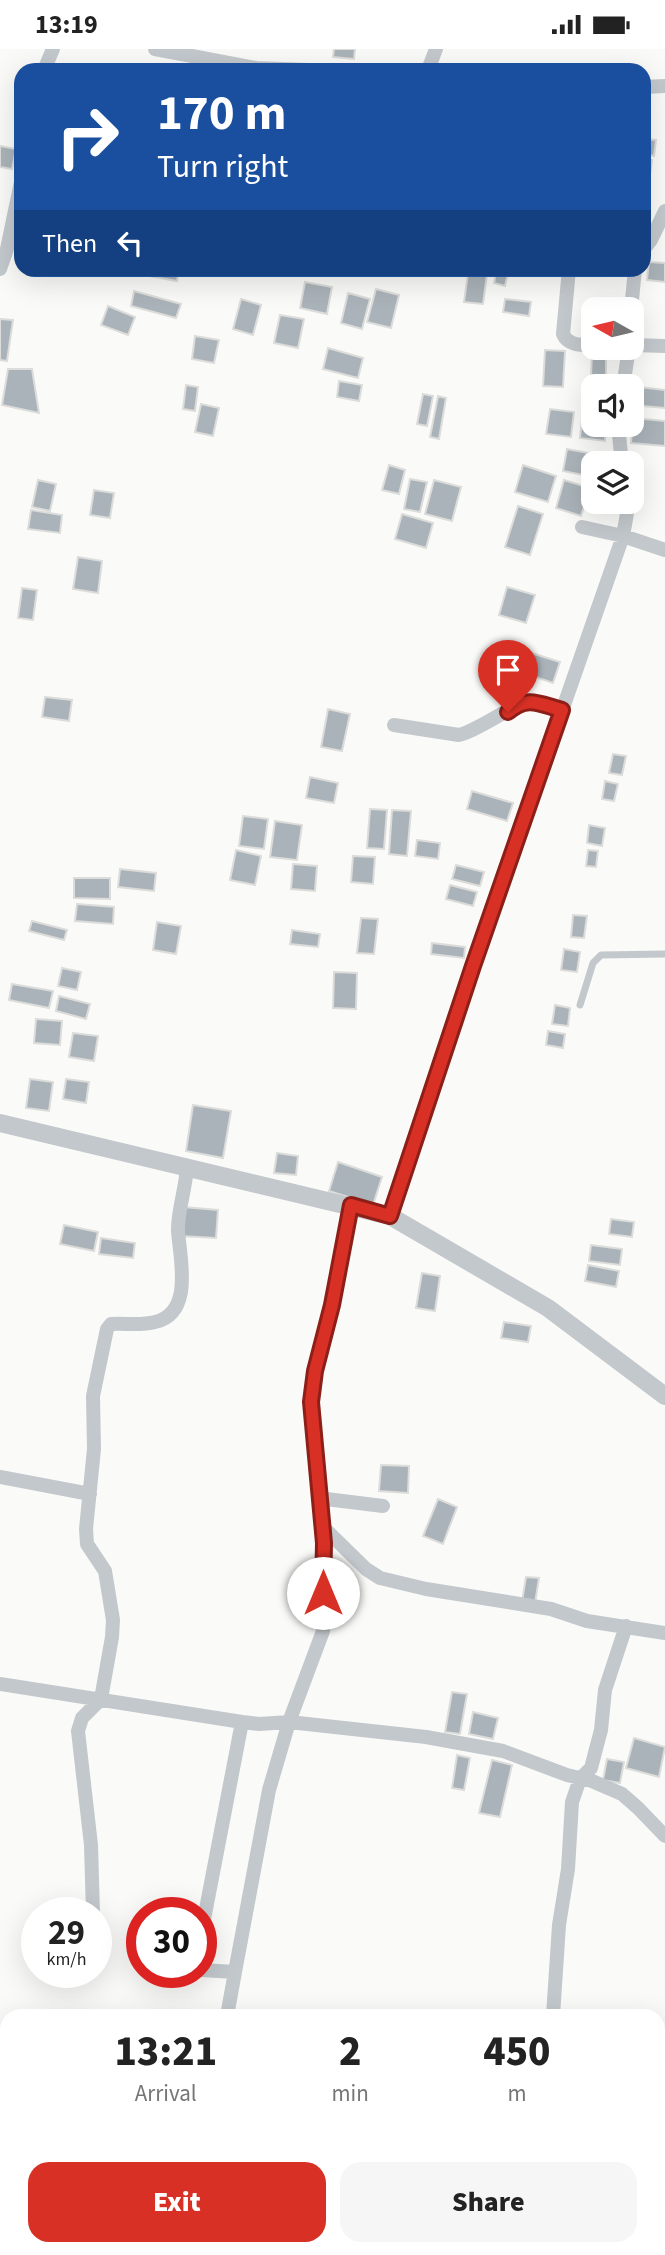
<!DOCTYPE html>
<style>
:root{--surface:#fff;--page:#f6f6f6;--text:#222;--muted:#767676;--accent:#d93025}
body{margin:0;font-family:"Source Sans 3",sans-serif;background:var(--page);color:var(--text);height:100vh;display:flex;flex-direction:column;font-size:26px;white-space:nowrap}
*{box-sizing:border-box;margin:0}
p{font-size:23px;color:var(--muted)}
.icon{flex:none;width:38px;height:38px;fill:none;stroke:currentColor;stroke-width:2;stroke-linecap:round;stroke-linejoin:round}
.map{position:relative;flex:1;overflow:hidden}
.details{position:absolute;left:0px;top:1960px;width:665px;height:247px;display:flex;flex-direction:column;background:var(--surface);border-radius:21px 21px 0 0;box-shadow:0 7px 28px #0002}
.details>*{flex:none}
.top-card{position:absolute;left:14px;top:14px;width:637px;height:214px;border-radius:21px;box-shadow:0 7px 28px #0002;background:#1a4fa0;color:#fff;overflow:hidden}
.needle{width:46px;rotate:278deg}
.buttons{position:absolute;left:581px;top:248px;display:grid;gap:14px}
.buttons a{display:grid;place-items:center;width:63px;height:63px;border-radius:14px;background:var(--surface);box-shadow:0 7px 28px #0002;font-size:35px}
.speed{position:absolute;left:21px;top:1848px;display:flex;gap:14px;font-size:35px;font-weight:700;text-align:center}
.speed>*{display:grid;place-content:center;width:91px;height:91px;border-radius:50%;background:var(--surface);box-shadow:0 7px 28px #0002;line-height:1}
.speed small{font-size:18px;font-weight:400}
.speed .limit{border:10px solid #d22;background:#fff;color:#111}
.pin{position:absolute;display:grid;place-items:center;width:60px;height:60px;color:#fff;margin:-72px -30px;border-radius:50% 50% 50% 0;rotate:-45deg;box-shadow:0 0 7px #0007}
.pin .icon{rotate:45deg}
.me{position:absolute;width:77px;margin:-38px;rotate:0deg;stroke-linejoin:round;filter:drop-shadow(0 0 5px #0008)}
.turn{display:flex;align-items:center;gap:24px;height:147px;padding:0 28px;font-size:32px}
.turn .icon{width:91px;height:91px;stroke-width:2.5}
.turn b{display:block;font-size:49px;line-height:60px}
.then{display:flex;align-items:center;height:66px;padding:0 28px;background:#0003;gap:14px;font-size:26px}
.eta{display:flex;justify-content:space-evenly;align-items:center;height:119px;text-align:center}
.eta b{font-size:42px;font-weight:800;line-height:49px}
.cta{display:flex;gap:14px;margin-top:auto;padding:14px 28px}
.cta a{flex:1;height:80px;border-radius:21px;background:var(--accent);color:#fff;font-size:28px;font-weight:800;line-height:80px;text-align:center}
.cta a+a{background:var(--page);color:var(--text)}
.status{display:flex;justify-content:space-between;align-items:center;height:49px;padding:0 35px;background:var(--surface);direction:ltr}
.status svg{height:19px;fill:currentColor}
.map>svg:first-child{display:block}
.building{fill:#aab3b9;stroke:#dcdcda;stroke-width:2}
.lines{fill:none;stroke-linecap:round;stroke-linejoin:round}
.trunk-casing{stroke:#b4b9bd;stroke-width:26}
.service{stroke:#c3c8cc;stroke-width:7}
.minor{stroke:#c3c8cc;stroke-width:14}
.tertiary{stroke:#c3c8cc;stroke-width:18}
.trunk{stroke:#fff;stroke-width:23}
.route-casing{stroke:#8d1f18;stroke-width:18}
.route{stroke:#d93025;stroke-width:12}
</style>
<div class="status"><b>13:19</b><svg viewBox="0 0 49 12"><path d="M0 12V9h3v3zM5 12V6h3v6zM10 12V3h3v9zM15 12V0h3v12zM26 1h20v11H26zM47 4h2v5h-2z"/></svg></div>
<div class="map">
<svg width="665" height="2206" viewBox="0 0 665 2206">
<rect width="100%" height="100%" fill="#fafaf8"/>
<path class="building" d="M334,0H355L354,10L333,8Z
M644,90L656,91L654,107L644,105Z
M0,97L16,100L12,120L0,118Z
M644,110L652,111L649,132H644Z
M649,213L665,214V233L647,231Z
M151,220H179L177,232L149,227Z
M497,220H509L505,237L494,234Z
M468,224L487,226L483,255L464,253Z
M305,233L332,238L327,265L300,259Z
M376,240L399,246L391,279L367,273Z
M134,242L181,255L176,269L131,257Z
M348,244L370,250L362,280L341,274Z
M241,250L261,256L253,286L233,280Z
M505,250L531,253L529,267L503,263Z
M108,257L135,268L128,286L101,276Z
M280,266L304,270L298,299L274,294Z
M0,270L13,271L7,312L0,311Z
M195,287L219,291L214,314L192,310Z
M328,299L363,309L358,329L323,320Z
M545,301L565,302L563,338L543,337Z
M592,303H606V328L591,327Z
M8,320H32L39,364L2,356Z
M339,332L362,336L359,352L337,348Z
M186,336L198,338L195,362L183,360Z
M631,337L665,341V359L632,356Z
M423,345L433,347L427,377L417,375Z
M438,347L446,349L439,390L430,388Z
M201,355L219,359L213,387L195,383Z
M550,360L574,363L571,388L546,385Z
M583,362L593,364V376H606L605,392L580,389Z
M633,369L665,372V397L631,394Z
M567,400L615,409L613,415H593V428L563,422Z
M389,416L405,421L399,445L382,441Z
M523,416L556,427L548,453L515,443Z
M410,430L427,433L420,463L404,460Z
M38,431L56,435L50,462L32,458Z
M434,431L461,438L452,472L425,465Z
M564,431L590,439L581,467L556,459Z
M94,441L114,444L110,469L90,466Z
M518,457L543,465L530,506L505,498Z
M31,461L62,466L60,484L28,480Z
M402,465L433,474L426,499L395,490Z
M78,508L102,512L98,544L73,540Z
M507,538L535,546L526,574L499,566Z
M22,539L37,541L33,571L18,569Z
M528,603L560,613L553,634L521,623Z
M45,648L72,651L69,672L42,668Z
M328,660L350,665L342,702L321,698Z
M613,705L626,707L622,726L609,724Z
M310,728L338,734L334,754L306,749Z
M605,732L618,735L614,752L602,750Z
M472,742L513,754L507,772L467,760Z
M370,760L387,761L384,800L367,799Z
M392,761L411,762L407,807L389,805Z
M243,767L268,770L264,800L239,797Z
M275,772L302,776L297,811L270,808Z
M589,776L605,779L602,797L587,794Z
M417,791L440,794L438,810L415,807Z
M236,801L261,807L255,836L230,831Z
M588,801L598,802L596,818L586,817Z
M353,807L375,808L373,835L351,833Z
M293,815L317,817L315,842L291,840Z
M456,816L484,823L480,837L452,830Z
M120,820L156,824L154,842L118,838Z
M74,829H110V850L74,849Z
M450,836L477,843L473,857L446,850Z
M77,855L114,858L113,875L75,872Z
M573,866L587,867L584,889L571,888Z
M361,869L378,870L374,905L357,904Z
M32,872L67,881L64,891L29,882Z
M157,873L181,877L176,905L153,901Z
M292,881L320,885L318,898L290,895Z
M432,894L465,898L464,909L431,905Z
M564,900L580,903L577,923L561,921Z
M62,919L81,923L77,941L58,937Z
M334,923L357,924L356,960L333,959Z
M12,935L53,942L49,959L9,951Z
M59,947L90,955L86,970L56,962Z
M555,956L570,959L568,977L552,975Z
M36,970L62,972L60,996L34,994Z
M548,982L565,985L563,999L546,996Z
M73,984L98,987L94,1012L69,1008Z
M30,1030L53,1033L49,1062L26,1059Z
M66,1030L89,1033L86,1054L63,1050Z
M193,1056L231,1062L223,1109L186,1102Z
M277,1104L298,1107L296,1126L274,1124Z
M338,1113L382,1128L373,1156L329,1142Z
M183,1158L218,1161L216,1189L181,1187Z
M611,1170L634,1173L632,1188L609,1185Z
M64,1176L98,1183L94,1202L60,1195Z
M101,1189L135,1194L133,1209L99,1205Z
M591,1196L622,1200L620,1216L589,1212Z
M588,1216L619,1222L616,1238L585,1232Z
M422,1224L440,1227L435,1262L416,1259Z
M504,1273L531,1277L528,1293L501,1289Z
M381,1416L409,1417L408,1444L379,1442Z
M438,1450L457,1458L443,1495L423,1487Z
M526,1528L539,1529L535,1554L522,1552Z
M452,1643L467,1645L460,1685L445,1683Z
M473,1663L498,1669L493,1690L469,1685Z
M634,1689L665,1698L659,1728L626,1719Z
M457,1706L470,1709L464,1741L452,1739Z
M607,1710L624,1713L620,1734L603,1731Z
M492,1711L512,1716L500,1768L479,1764Z"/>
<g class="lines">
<g class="trunk-casing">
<path id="trunk" d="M0,2102H7
M658,2124L665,2123"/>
</g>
<path class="service" d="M580,956L593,914L601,906L665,905"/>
<path class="minor" d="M155,0L256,19L308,21
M44,21L53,0
M428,21L436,0
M644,38L665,37
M644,200L651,191L665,162
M0,220L7,200L21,133
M569,220L563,285C568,297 582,296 593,296
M631,261L635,220
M632,296L665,297
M623,338L629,299
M618,376L622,415
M582,478L623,487L665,501
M394,676L459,686C478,682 520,651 529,652C540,653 552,658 562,661
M390,1167L473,917L623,487L629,453
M0,1428L90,1445
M318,1449L383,1457
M323,1478L366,1520L380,1529L426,1540L551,1560L587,1572L665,1584
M0,1635L242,1673L259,1675L289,1673L426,1688L503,1702L567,1726L592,1732L622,1745L638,1759L665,1787
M93,1864L91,1796L78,1682L82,1669L101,1650L112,1588L113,1571L105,1522L87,1495L86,1480L94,1400L93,1347L107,1280L111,1275C126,1274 141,1277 155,1273C194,1264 180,1210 178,1182C177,1165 186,1138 187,1118
M201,1886L242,1673
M201,1921L235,1923L227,1967
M235,1923L269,1741L289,1673L323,1582L326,1566L323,1544V1494L311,1353L315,1322L332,1256L351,1156
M553,1967L559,1876L568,1820L572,1753L580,1730L591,1719L601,1681L605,1641L626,1577
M542,2200L543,2206"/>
<path class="tertiary" d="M0,1074L390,1167L548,1259L665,1347"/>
<use href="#trunk" class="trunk"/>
</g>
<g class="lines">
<g class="route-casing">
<path id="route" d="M323,1544L324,1494L311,1353L315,1322L332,1256L351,1156L390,1167L473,917L562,661C539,655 528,646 508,663"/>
</g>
<use href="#route" class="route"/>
</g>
</svg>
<div class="buttons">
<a><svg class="needle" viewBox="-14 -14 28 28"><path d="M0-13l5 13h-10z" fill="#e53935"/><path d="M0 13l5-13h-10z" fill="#767676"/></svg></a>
<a><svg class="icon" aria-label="sound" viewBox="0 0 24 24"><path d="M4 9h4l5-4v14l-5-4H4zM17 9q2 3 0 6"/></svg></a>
<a><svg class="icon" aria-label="layers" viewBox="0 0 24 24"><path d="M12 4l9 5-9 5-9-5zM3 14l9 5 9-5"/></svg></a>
</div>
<div class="speed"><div>29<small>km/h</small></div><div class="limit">30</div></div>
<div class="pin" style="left:508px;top:663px;background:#d93025"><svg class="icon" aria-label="arrive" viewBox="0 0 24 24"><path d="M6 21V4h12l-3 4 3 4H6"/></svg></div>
<svg class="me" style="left:323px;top:1544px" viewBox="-20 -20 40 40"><circle r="19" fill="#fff"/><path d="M0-13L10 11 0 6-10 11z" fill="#d93025"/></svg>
<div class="top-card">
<div class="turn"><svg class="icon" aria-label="right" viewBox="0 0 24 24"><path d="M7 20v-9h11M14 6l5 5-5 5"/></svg><div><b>170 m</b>Turn right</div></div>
<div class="then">Then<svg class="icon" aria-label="left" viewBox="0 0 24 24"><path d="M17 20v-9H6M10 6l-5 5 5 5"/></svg></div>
</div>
<section class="details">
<div class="eta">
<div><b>13:21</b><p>Arrival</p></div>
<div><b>2</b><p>min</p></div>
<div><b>450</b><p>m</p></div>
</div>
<div class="cta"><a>Exit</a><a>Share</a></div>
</section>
</div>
